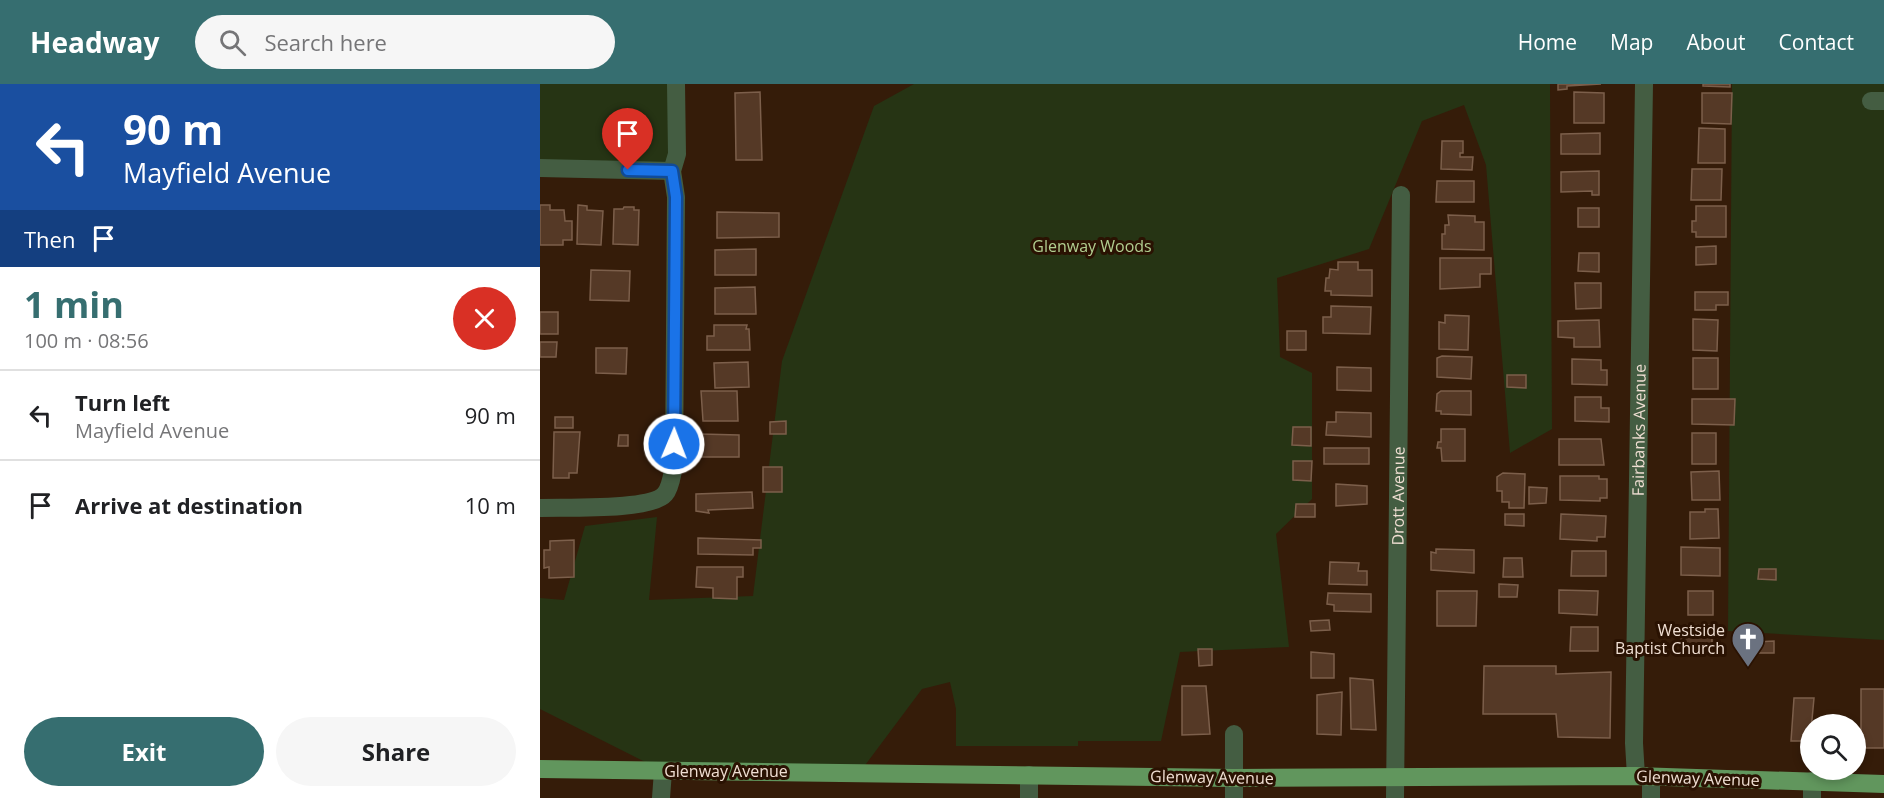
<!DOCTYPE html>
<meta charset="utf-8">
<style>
:root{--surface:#fff;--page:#f6f6f6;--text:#202124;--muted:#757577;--line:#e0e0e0;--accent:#366e70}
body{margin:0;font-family:"Open Sans",sans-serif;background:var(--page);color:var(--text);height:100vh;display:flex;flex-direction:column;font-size:22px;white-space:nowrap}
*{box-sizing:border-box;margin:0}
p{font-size:20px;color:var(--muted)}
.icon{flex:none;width:33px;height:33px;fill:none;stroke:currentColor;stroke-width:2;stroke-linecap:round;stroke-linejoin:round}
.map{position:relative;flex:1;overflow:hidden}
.panel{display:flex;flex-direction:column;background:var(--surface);width:540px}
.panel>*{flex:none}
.hud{background:#1a4fa0;color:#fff;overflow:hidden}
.buttons{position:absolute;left:1260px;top:630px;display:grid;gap:12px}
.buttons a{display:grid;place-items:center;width:66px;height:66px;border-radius:50%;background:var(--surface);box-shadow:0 3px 9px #0003;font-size:30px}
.pin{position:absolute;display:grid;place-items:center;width:51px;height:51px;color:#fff;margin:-62px -26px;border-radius:50% 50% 50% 0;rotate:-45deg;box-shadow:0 0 6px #0007}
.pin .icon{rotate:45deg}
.me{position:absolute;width:66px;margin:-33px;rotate:1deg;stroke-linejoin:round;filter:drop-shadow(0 0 4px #0008)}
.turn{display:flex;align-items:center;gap:21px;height:126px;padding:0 24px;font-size:27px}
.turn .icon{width:78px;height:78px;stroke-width:2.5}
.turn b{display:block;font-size:42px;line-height:51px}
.then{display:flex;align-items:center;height:57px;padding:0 24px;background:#0003;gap:12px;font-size:22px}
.round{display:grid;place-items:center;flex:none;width:63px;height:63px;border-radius:32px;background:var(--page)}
.summary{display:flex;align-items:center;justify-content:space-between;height:102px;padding:0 24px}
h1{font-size:36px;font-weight:700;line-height:45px;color:var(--accent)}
.action{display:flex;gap:12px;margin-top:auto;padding:12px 24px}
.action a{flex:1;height:69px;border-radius:36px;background:var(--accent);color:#fff;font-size:24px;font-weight:700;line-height:69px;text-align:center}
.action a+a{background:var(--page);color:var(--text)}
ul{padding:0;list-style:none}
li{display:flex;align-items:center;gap:18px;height:90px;padding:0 24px;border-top:2px solid var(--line)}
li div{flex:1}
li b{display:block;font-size:22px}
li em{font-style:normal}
header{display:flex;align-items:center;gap:36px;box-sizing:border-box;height:84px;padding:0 30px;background:var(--accent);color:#fff}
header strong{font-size:28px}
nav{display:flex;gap:33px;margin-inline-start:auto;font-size:21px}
.search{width:420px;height:54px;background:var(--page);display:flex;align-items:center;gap:15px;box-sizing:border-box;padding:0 21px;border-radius:33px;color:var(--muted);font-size:22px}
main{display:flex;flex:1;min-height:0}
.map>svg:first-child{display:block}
.green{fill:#263414}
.building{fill:#553926;stroke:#7c5f4b;stroke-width:1.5}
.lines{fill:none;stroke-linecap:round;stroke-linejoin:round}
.minor{stroke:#445d42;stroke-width:18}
.major{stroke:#61965d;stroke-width:18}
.route-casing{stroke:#114b97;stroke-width:15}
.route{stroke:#1a73e8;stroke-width:10}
.labels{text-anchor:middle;stroke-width:6;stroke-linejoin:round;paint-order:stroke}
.park-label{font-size:16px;fill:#b1ce90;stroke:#2a1202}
.street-label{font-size:16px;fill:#f0dfd3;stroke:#2a1202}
.poi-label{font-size:16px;fill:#f0dfd3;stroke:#2a1202;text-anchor:end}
</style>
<header>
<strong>Headway</strong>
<div class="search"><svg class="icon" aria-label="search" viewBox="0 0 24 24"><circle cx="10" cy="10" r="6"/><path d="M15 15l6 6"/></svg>Search here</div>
<nav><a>Home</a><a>Map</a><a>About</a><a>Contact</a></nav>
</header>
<main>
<section class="panel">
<div class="hud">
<div class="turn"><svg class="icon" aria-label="left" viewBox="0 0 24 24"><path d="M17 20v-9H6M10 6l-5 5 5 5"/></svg><div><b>90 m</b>Mayfield Avenue</div></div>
<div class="then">Then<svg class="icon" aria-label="arrive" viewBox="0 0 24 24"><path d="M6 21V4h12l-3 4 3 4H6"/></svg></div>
</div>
<div class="summary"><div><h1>1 min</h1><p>100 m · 08:56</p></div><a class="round" style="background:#d93025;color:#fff"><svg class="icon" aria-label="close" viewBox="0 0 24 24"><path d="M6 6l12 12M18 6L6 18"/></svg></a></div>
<ul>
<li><svg class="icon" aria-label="left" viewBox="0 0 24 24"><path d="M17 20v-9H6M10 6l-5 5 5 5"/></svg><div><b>Turn left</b><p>Mayfield Avenue</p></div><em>90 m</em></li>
<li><svg class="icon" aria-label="arrive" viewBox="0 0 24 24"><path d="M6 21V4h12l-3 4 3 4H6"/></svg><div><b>Arrive at destination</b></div><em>10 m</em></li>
</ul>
<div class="action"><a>Exit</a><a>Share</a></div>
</section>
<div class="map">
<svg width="1344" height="714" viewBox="0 0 1344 714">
<rect width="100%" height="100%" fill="#351c09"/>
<path class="green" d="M0,0H136L132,87L0,84Z
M374,0H1010L1012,345L970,369L946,81L924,21L882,37L829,165L737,194L740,273L772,289V415L736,450L749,563L640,568L621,657H538V662H416V625L410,598L382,605L320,688L123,687L0,625V514L24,516L45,442L117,433L109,516L213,512L242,277L334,22Z
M1192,0H1344V556L1188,547Z"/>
<path class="building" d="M1018,0H1061L1027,2V5L1018,6Z
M1163,0H1190V3L1163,2Z
M220,8L222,76H196L195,9Z
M1034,8L1064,9V39H1034Z
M1162,9H1192L1191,40L1162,39Z
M1159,44L1185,45V79H1158Z
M1060,49V70H1021V50Z
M902,57H923V69H920V73H933L932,86L901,85Z
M1152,85H1182L1181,116H1151Z
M1059,87V111H1052V107L1021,108V88Z
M897,97H934V118H896Z
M0,121H10V126H24L25,137H32V156H23V161H0Z
M38,121L47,122V126L63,127L61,161L37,160Z
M1156,122H1186V153H1156V148H1152V137H1156Z
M84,123H94V126H99L98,161L73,160L74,125H83Z
M1038,124H1059V143H1038Z
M177,128L239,129V153L177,154Z
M908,131L935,132V138H944V166L902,165V150H905V141H909Z
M1176,162V180L1156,181V163Z
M216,165V191H175V166Z
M1039,169H1059V188L1038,187Z
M900,174H951V190H940V203L900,205Z
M798,178H818V186H832V212L791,211V207H785L786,194H789L790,185L798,186Z
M51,186L90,187L89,217L50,216Z
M1035,199H1061V224L1036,225Z
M215,203L216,230H175V204Z
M1155,208H1188V221H1176V226H1155Z
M791,222L831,223L830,250L783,249V233H791Z
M0,228H18V250H0Z
M905,231L929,232L928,266L899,265V238L905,239Z
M1153,235L1178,236L1177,267L1153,266Z
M1059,236L1060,263H1034V254L1018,253V237Z
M174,241H207L206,245H209L210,266H167V252H174Z
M747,247H766V266H747Z
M0,258H17L16,273H0Z
M56,264H87L86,290L56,289Z
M902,272L932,273L931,295L897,293V274Z
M1153,274H1178V305H1153Z
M1032,275L1061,276V286H1067V301L1032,300Z
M208,278L209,303L175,304L174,279Z
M797,283L831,284V307L797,306Z
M967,291H986V304L967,303Z
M161,307H197L198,337H163Z
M901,307H931V331L901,330V327H896L897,310Z
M1035,313H1061V324H1069V338L1035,337Z
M1152,315H1195L1194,341L1152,340Z
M796,328L831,329V353L786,351L787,338H796Z
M15,333H33V344H15Z
M246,337V350H230V338Z
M753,343H771V362L752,361Z
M901,345H925V377H902L901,364H897L898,358H901Z
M14,348H40L37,389H29V394H13Z
M1152,349H1176V380H1152Z
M160,350L199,351V373H160Z
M79,351H88V362H78Z
M1019,355H1061L1064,381H1019Z
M784,364H829V380H784Z
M753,377H772L771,397L753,396Z
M223,383H242V408H223Z
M1179,387L1180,416H1152L1151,388Z
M963,389L985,390L984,424H969V418H962V407H957V393Z
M1020,392H1059V395H1067V414H1060V417L1020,416Z
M796,400L827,402V420L796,422Z
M989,403L1007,404L1006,419L989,420Z
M212,408L213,424L168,426L169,429L156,427V410Z
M756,420H775V433H755Z
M1165,425H1178L1179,454L1150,455V428H1165Z
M965,430H984V442L965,441Z
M1021,430L1066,432L1065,453H1057V457L1020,455Z
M158,454L221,456V464H213V471L158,470Z
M34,456V493L9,494V483L4,484V466H10V457Z
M1141,463L1180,464V492L1141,491Z
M896,465L934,466V489L891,486V468L896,469Z
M1032,467H1066V492H1031Z
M964,474H982L983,493H963Z
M790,478L819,479L818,487H827V501L789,500Z
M157,483H203V493H197V515L173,514V504L156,503Z
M1219,485H1236V496L1218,495Z
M959,500L978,501L977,513H959Z
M1019,506L1058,507L1057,531L1019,529Z
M897,507H937L936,542H897Z
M1148,507H1173V531H1148Z
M788,509L831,510V528L794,527V521L787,520Z
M789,536L790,546L771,547L770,537Z
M1147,541H1172V567L1141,565V551H1147Z
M1031,543H1058V567H1030Z
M1234,557V569H1216L1215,558Z
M658,565H672V581L659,582Z
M771,568L794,570V594H771Z
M944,582H1016V590L1071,588L1070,654L1018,653L1016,630H943Z
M810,594L833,596L836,646L811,645Z
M642,602H666L670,650L642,651Z
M1321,605H1344V664H1321Z
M802,608L801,651L777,650V611Z
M1254,614H1274L1270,657H1251Z"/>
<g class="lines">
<g class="minor">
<path d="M1331,17H1344"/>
<path d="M0,84L132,87"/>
<path d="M0,424C25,423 111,427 125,410C131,403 132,390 134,382L136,113L132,87L137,70L136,0"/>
<path id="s1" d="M1096,692L1094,659L1104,0"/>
<path d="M1111,693V714"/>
<path d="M1272,697V714"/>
<path d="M121,714L123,687"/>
<path d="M489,714V691"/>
<path d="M694,714V650"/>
<path id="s2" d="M855,714L861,111"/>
</g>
<path class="major" d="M0,685L694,694L1096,692L1344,700"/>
</g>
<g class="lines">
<g class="route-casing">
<path id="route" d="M88,86L132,87L136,113L134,360"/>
</g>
<use href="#route" class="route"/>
</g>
<defs>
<g id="church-pin" transform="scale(1.725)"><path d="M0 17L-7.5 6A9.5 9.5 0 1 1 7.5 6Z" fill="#6b7280" stroke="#2a1202"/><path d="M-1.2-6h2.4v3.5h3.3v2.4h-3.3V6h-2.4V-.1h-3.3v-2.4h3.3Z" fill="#fff"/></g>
</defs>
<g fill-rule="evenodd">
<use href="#church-pin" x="1208" y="555"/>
</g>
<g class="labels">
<g class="park-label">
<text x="552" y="168">Glenway Woods</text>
</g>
<g class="street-label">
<text dy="6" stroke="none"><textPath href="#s1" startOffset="346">Fairbanks Avenue</textPath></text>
<text dy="6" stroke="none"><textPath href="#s2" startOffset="302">Drott Avenue</textPath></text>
<text x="186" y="693">Glenway Avenue</text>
<text transform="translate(672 693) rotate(1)" y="6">Glenway Avenue</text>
<text transform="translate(1158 694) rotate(2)" y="6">Glenway Avenue</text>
</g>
<g class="poi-label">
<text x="1185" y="552">Westside<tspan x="1185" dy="18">Baptist Church</tspan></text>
</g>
</g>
</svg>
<div class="buttons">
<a><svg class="icon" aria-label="search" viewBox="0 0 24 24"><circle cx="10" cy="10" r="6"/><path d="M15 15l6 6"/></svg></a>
</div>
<div class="pin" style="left:88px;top:86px;background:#d93025"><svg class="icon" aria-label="arrive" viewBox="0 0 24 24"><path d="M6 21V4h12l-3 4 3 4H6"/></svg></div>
<svg class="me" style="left:134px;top:360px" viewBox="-20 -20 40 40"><circle r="17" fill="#1a73e8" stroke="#fff" stroke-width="3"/><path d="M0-11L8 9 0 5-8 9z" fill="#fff"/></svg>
</div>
</main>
